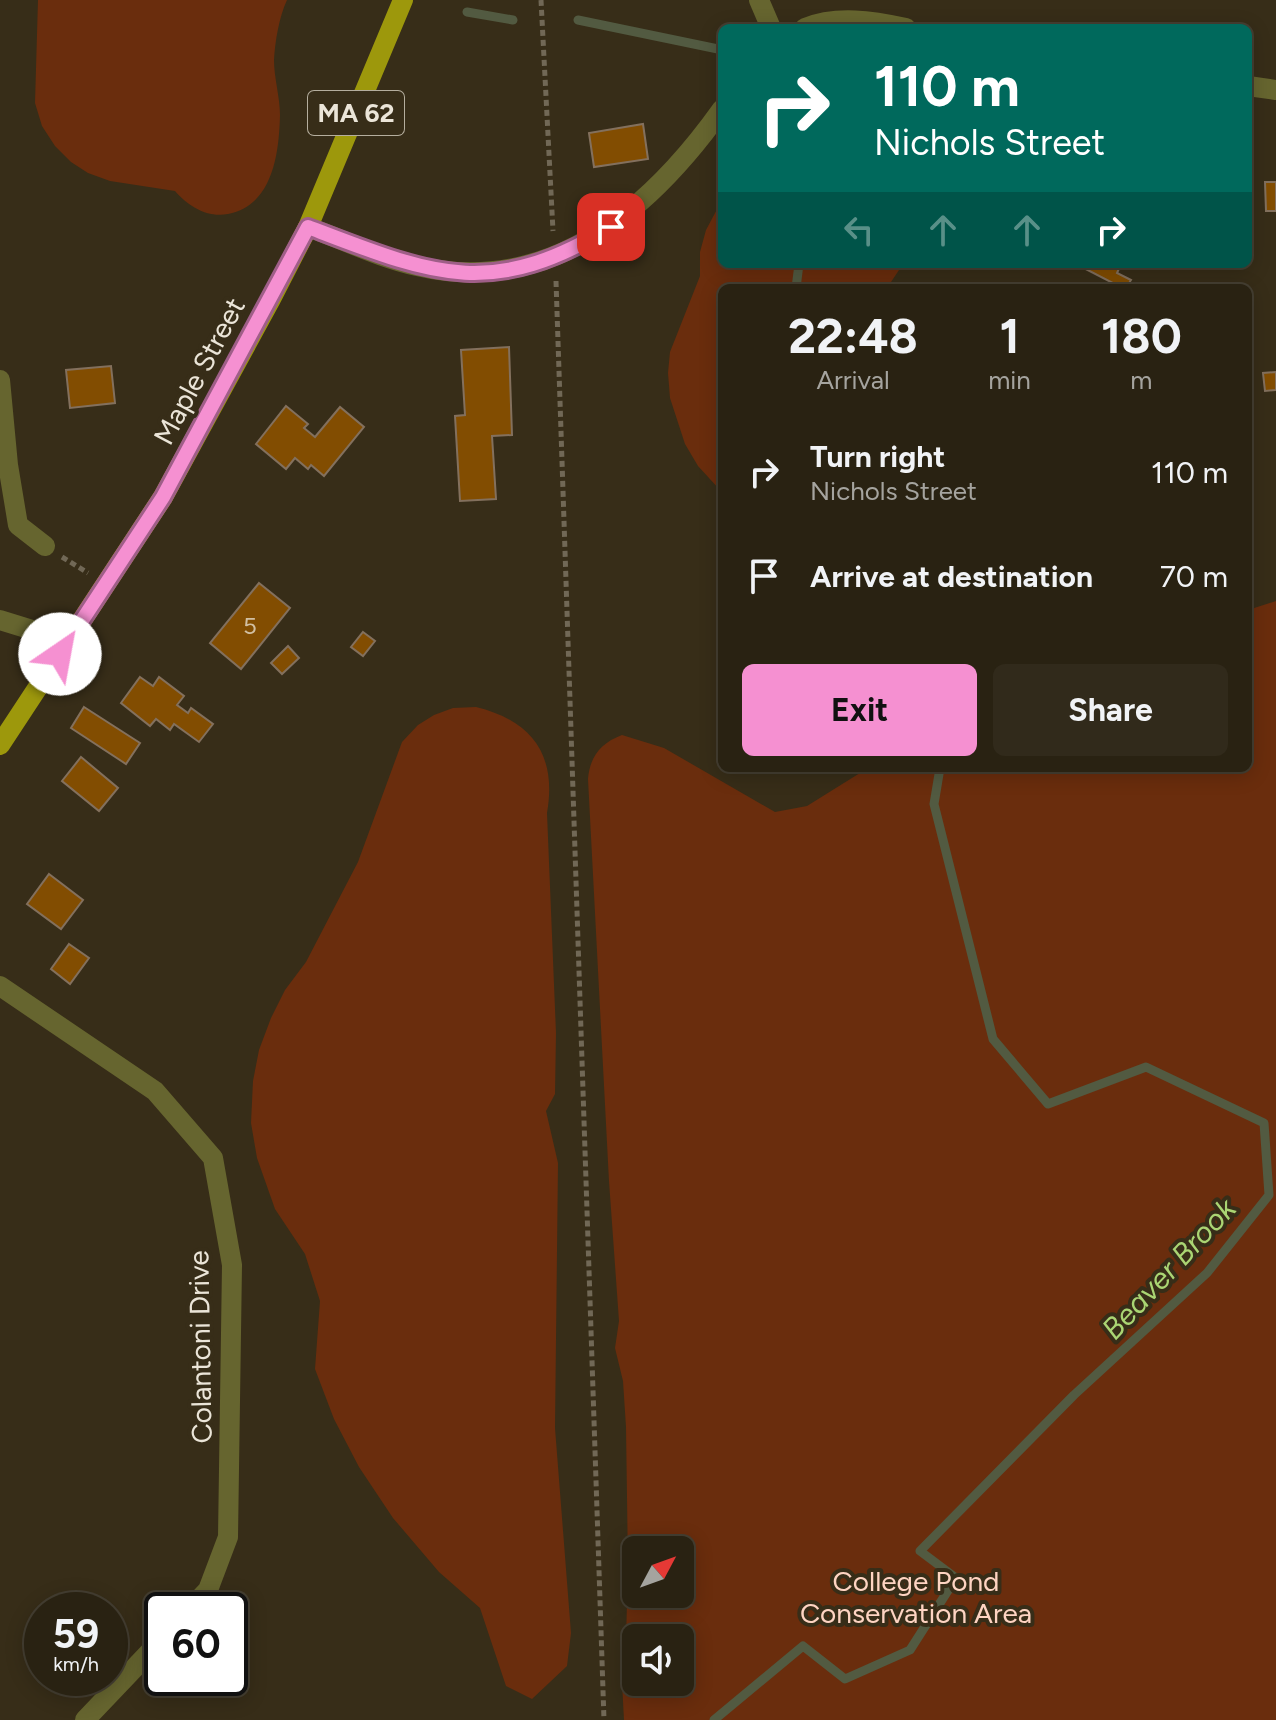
<!DOCTYPE html>
<style>
:root{--surface:#292212;--page:#312a1b;--text:#f1f3f6;--muted:#a5a49f;--line:#453f32;--accent:#f590d1}
body{margin:0;font-family:Figtree,sans-serif;background:var(--page);color:var(--text);height:100vh;display:flex;flex-direction:column;font-size:30px;white-space:nowrap}
*{box-sizing:border-box;margin:0}
p{font-size:26px;color:var(--muted)}
.icon{flex:none;width:44px;height:44px;fill:none;stroke:currentColor;stroke-width:2;stroke-linecap:round;stroke-linejoin:round}
.map{position:relative;flex:1;overflow:hidden}
.side{position:absolute;left:718px;top:284px;width:534px;height:488px;display:flex;flex-direction:column;background:var(--surface);border-radius:12px;box-shadow:0 4px 20px #0003,0 0 0 2px var(--line)}
.side>*{flex:none}
.banner{position:absolute;left:718px;top:24px;width:534px;height:244px;border-radius:12px;box-shadow:0 4px 20px #0003,0 0 0 2px var(--line);background:#00695c;color:#fff;overflow:hidden}
.needle{width:52px;rotate:49deg}
.controls{position:absolute;left:622px;top:1536px;display:grid;gap:16px}
.controls a{display:grid;place-items:center;width:72px;height:72px;border-radius:12px;background:var(--surface);box-shadow:0 4px 20px #0003,0 0 0 2px var(--line);font-size:40px}
.speed{position:absolute;left:24px;top:1592px;display:flex;gap:16px;font-size:40px;font-weight:700;text-align:center}
.speed>*{display:grid;place-content:center;width:104px;height:104px;border-radius:50%;background:var(--surface);box-shadow:0 4px 20px #0003,0 0 0 2px var(--line);line-height:1}
.speed small{font-size:20px;font-weight:400}
.speed .limit{border:4px solid #111;border-radius:12px;background:#fff;color:#111}
.pin{position:absolute;display:grid;place-items:center;width:68px;height:68px;color:#fff;margin:-34px;border-radius:16px;box-shadow:0 4px 12px #0006}
.me{position:absolute;width:88px;margin:-44px;rotate:33deg;stroke-linejoin:round;filter:drop-shadow(0 0 6px #0008)}
.turn{display:flex;align-items:center;gap:28px;height:168px;padding:0 24px;font-size:36px}
.turn .icon{width:104px;height:104px;stroke-width:2.5}
.turn b{display:block;font-size:56px;line-height:68px}
.lanes{display:flex;align-items:center;height:76px;padding:0 24px;background:#0003;justify-content:center;gap:40px;direction:ltr}
.lanes .off{opacity:.35}
.eta{display:flex;justify-content:space-evenly;align-items:center;height:136px;text-align:center}
.eta b{font-size:48px;font-weight:700;line-height:56px}
.primary-button{display:flex;gap:16px;margin-top:auto;padding:16px 24px}
.primary-button a{flex:1;height:92px;border-radius:12px;background:var(--accent);color:#111;font-size:32px;font-weight:700;line-height:92px;text-align:center}
.primary-button a+a{background:var(--page);color:var(--text)}
ul{padding:0;list-style:none}
li{display:flex;align-items:center;gap:24px;height:104px;padding:0 24px}
li div{flex:1}
li b{display:block;font-size:30px}
li em{font-style:normal}
.map>svg:first-child{display:block}
.green{fill:#6a2d0d;fill-rule:evenodd}
.lines{fill:none;stroke-linecap:round;stroke-linejoin:round}
.stream{stroke:#525a41;stroke-width:9}
.building{fill:#824d01;stroke:#83705d;stroke-width:2}
.path{stroke:#716856;stroke-width:5;stroke-dasharray:6 4;stroke-linecap:butt}
.minor{stroke:#66652f;stroke-width:20}
.tertiary{stroke:#66652f;stroke-width:20}
.primary{stroke:#9d980c;stroke-width:20}
.route-casing{stroke:#9f5e88;stroke-width:20}
.route{stroke:#f590d1;stroke-width:14}
.labels{text-anchor:middle;stroke-width:8;stroke-linejoin:round;paint-order:stroke}
.number-label{font-size:24px;fill:#d1bfa2}
.shield{fill:#372d18;stroke:#b5ae9e;stroke-width:2}
.shield-label{font-size:26px;font-weight:bold;fill:#ebe5d8}
.street-label{font-size:28px;fill:#ebe5d8;stroke:#372d18}
.park-label{font-size:28px;fill:#fed4c2;stroke:#372d18}
.water-label{font-size:30px;font-style:italic;fill:#aad573;stroke:#372d18}
</style>
<div class="map">
<svg width="1276" height="1720" viewBox="0 0 1276 1720">
<rect width="100%" height="100%" fill="#372d18"/>
<path class="green" d="M38,0H287C279,17 275,42 274,60C274,78 280,97 280,115C279,154 273,205 228,214C207,218 188,206 175,191L110,181L88,173L71,162L55,146L42,126L35,103Z
M722,200V264H903L887,288H722V498L720,490L698,466L685,444L670,398L668,373L670,352L700,276V252L706,230Z
M1276,601V1720H624L621,1664L626,1639L628,1567L626,1427L623,1381L615,1348L619,1321L609,1181L588,779C590,756 601,743 622,735L664,748L775,812L807,806L868,768H1248V610ZM680,1550V1594H636V1550ZM680,1638V1682H636V1638Z
M476,707C533,721 557,756 547,813L556,1033L555,1094L546,1111L558,1163L555,1428L571,1633L567,1666L532,1699L506,1686L480,1608L439,1572L393,1518L359,1467L334,1419L315,1369L320,1301L305,1254L275,1209L257,1158L251,1123L253,1081L259,1050L271,1018L285,990L306,962L358,862L402,742L418,725L434,715L453,708Z"/>
<g class="lines">
<path class="stream" d="M467,12L513,20
M578,20L718,49
M796,288L799,264
M714,1720L803,1646L845,1679L910,1650L956,1578L920,1551L1074,1395L1207,1273L1269,1195L1264,1123L1146,1067L1048,1104L993,1039L934,804L940,768"/>
</g>
<path class="building" d="M643,124L648,159L594,167L589,133Z
M1265,182H1276V211H1266Z
M1076,264H1121L1117,273L1131,280L1126,288H1112L1113,283Z
M509,347L512,435L492,436L496,499L460,501L455,416L465,415L461,350Z
M111,366L115,403L70,408L66,370Z
M1276,372V390L1265,391L1263,373Z
M286,406L308,424L304,428L315,437L340,407L364,427L324,476L311,465L308,469L295,458L286,469L256,444Z
M259,583L290,608L241,669L210,643Z
M363,632L375,641L363,656L351,647Z
M288,646L299,658L282,674L271,663Z
M140,677L153,686L159,677L184,696L177,705L188,713L191,708L213,724L199,742L174,724L170,730L156,719L150,726L121,703Z
M84,707L140,743L126,764L71,728Z
M81,757L118,788L99,811L62,781Z
M49,874L83,900L61,929L27,904Z
M69,944L89,958L70,984L51,969Z"/>
<g class="lines">
<path class="path" d="M541,0L553,231
M556,281L604,1720
M62,557L88,573"/>
<path class="minor" d="M759,0L771,28
M0,380L8,465L18,525L45,546
M0,986L155,1091L213,1158L232,1265L228,1537L208,1590L189,1610
M85,1720L162,1639"/>
<path class="tertiary" d="M805,28C837,15 873,21 906,28
M1248,86L1276,90
M308,227C344,240 380,258 417,266C550,297 650,210 722,109
M0,620L68,641"/>
<path class="primary" d="M0,745L163,497L271,299L308,227L403,0"/>
</g>
<g class="lines">
<g class="route-casing">
<path id="route" d="M60,654L163,497L308,227C431,274 490,301 611,227"/>
</g>
<use href="#route" class="route"/>
</g>
<g class="labels">
<g class="number-label">
<text x="250" y="634">5</text>
</g>
<rect class="shield" x="308" y="91" width="96" height="44" rx="6"/>
<g class="shield-label">
<text x="356" y="122">MA 62</text>
</g>
<g class="street-label">
<text transform="translate(199 371) rotate(-62)" y="10">Maple Street</text>
<text transform="translate(200 1347) rotate(-91)" y="10">Colantoni Drive</text>
</g>
<g class="park-label">
<text x="916" y="1591">College Pond<tspan x="916" dy="32">Conservation Area</tspan></text>
</g>
<g class="water-label">
<text transform="translate(1169 1269) rotate(-47)" y="10">Beaver Brook</text>
</g>
</g>
</svg>
<div class="controls">
<a><svg class="needle" viewBox="-14 -14 28 28"><path d="M0-13l5 13h-10z" fill="#e53935"/><path d="M0 13l5-13h-10z" fill="#a5a49f"/></svg></a>
<a><svg class="icon" aria-label="sound" viewBox="0 0 24 24"><path d="M4 9h4l5-4v14l-5-4H4zM17 9q2 3 0 6"/></svg></a>
</div>
<div class="speed"><div>59<small>km/h</small></div><div class="limit">60</div></div>
<div class="pin" style="left:611px;top:227px;background:#d93025"><svg class="icon" aria-label="arrive" viewBox="0 0 24 24"><path d="M6 21V4h12l-3 4 3 4H6"/></svg></div>
<svg class="me" style="left:60px;top:654px" viewBox="-20 -20 40 40"><circle r="19" fill="#fff"/><path d="M0-13L10 11 0 6-10 11z" fill="#f590d1"/></svg>
<div class="banner">
<div class="turn"><svg class="icon" aria-label="right" viewBox="0 0 24 24"><path d="M7 20v-9h11M14 6l5 5-5 5"/></svg><div><b>110 m</b>Nichols Street</div></div>
<div class="lanes"><svg class="icon off" aria-label="left" viewBox="0 0 24 24"><path d="M17 20v-9H6M10 6l-5 5 5 5"/></svg><svg class="icon off" aria-label="ahead" viewBox="0 0 24 24"><path d="M12 20V5M6 11l6-6 6 6"/></svg><svg class="icon off" aria-label="ahead" viewBox="0 0 24 24"><path d="M12 20V5M6 11l6-6 6 6"/></svg><svg class="icon" aria-label="right" viewBox="0 0 24 24"><path d="M7 20v-9h11M14 6l5 5-5 5"/></svg></div>
</div>
<section class="side">
<div class="eta">
<div><b>22:48</b><p>Arrival</p></div>
<div><b>1</b><p>min</p></div>
<div><b>180</b><p>m</p></div>
</div>
<ul>
<li><svg class="icon" aria-label="right" viewBox="0 0 24 24"><path d="M7 20v-9h11M14 6l5 5-5 5"/></svg><div><b>Turn right</b><p>Nichols Street</p></div><em>110 m</em></li>
<li><svg class="icon" aria-label="arrive" viewBox="0 0 24 24"><path d="M6 21V4h12l-3 4 3 4H6"/></svg><div><b>Arrive at destination</b></div><em>70 m</em></li>
</ul>
<div class="primary-button"><a>Exit</a><a>Share</a></div>
</section>
</div>
